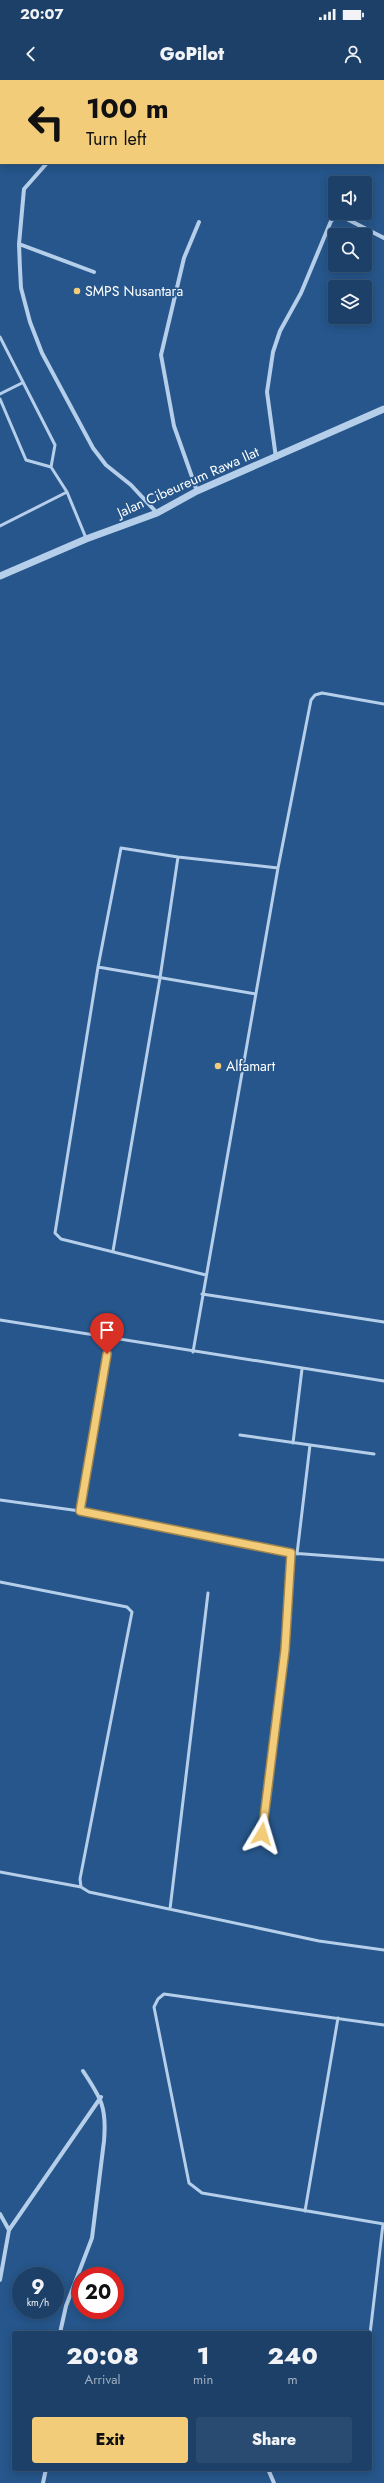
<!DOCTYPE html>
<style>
:root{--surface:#1c4068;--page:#294b71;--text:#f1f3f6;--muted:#a0afc0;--line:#3a597c;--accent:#f3cc7a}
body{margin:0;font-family:Jost,sans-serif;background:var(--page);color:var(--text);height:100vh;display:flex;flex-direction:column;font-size:15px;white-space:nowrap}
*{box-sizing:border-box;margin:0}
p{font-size:13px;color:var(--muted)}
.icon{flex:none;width:22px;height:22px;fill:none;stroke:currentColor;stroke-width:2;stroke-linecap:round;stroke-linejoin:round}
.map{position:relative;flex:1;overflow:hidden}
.details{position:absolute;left:12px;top:2251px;width:360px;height:140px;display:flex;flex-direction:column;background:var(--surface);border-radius:4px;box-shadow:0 2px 10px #0003,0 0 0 1px var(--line)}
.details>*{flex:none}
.hud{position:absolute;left:0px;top:0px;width:384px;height:84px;box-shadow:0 2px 10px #0003,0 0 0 1px var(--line);background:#f3cc7a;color:#111;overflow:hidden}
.tools{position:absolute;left:328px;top:96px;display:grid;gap:8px}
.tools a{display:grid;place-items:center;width:44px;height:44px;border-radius:4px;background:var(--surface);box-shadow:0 2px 10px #0003,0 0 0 1px var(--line);font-size:20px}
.speed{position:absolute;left:12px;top:2187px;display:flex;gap:8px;font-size:20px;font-weight:700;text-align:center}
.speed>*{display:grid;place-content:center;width:52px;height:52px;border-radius:50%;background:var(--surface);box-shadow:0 2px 10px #0003,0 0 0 1px var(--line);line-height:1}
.speed small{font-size:10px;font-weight:400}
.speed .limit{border:6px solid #d22;background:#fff;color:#111}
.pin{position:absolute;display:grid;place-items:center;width:34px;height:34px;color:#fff;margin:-41px -17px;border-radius:50% 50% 50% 0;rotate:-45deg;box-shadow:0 0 4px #0007}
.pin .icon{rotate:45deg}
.me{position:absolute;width:44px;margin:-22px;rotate:7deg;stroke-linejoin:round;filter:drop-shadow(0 0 3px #0008)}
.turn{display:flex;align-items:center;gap:14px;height:84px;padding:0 20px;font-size:18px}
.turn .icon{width:52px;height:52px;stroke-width:2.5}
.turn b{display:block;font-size:28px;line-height:34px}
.eta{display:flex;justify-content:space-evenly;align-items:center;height:68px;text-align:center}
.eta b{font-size:24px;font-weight:800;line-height:28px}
.button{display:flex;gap:8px;margin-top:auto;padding:8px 20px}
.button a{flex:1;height:46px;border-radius:4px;background:var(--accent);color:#111;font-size:16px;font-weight:800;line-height:46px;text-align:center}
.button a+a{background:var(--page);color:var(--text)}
.status{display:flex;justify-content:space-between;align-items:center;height:28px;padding:0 20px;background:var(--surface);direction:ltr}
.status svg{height:11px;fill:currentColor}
header{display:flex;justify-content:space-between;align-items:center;height:52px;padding:0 20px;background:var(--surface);font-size:18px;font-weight:800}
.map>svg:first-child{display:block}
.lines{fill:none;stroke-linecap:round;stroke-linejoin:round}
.service{stroke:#b5ceea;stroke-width:3}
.minor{stroke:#b5ceea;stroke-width:4}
.tertiary{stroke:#b5ceea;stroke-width:7}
.route-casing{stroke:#9e854f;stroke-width:10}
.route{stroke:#f3cc7a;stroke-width:7}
.poi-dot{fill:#f3cc7a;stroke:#26568b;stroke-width:1.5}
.labels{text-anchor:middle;stroke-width:3.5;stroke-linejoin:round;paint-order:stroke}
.poi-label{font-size:14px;fill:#fff;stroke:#26568b;text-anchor:start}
.street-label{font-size:14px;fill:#fff;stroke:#26568b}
</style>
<div class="status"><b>20:07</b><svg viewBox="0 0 49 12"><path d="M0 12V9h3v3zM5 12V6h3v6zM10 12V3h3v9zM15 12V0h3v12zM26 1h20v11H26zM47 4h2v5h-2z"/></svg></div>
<header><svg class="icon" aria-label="back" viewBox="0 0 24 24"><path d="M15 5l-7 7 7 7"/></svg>GoPilot<svg class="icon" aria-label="person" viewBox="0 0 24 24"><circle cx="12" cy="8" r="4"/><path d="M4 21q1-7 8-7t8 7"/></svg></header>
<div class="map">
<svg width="384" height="2403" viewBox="0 0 384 2403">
<rect width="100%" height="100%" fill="#26568b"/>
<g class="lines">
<path class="service" d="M375,1V0
M0,257L55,365L51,387L67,412L0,446
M0,314L22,303
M0,319L26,380L51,387
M67,412L86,458
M98,887L256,914
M113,1171L160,898L178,777
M206,1195L61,1159L55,1153L98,887L121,768L178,777L278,788
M202,1214L384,1242
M0,1240L384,1301
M193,1272L278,788L311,620L315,615L322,613L384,624
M240,1355L374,1374
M293,1363L302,1289
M0,1420L80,1431L291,1473L384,1480
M80,1431L110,1258
M297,1474L310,1365
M0,1502L127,1527L132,1532L80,1799L81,1807L89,1812L319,1861L384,1870
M262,1754L285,1570L291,1473
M0,1792L81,1807
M170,1829L208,1513
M384,1945L164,1914L158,1919L154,1927L189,2103L202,2113L384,2144
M305,2131L338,1938
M370,2254L383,2144"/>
<path class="minor" d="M118,1L119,0
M0,16H1
M47,83L24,109L19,164L20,189L21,208L30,242L42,273L93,368L106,385L131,405L157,433
M19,164L94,192
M276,378L267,312L273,272L280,251L301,213L331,141L335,137L341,136L384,158
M197,411L174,346L161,275L184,178L199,142
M0,2134L9,2150
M0,2200L9,2150L101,2017
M60,2253L66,2226L92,2158L104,2061C107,2027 101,2018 83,1991
M268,2389L274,2403
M43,2403L46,2389"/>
<path class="tertiary" d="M0,496L86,459L157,433L197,411L384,329"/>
</g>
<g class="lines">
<g class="route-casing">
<path id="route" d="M107,1274L80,1431L291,1473L285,1570L262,1754"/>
</g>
<use href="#route" class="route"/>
</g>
<g class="poi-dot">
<circle cx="77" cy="211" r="4"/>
<circle cx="218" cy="986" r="4"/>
</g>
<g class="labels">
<g class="poi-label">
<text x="85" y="216">SMPS Nusantara</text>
<text x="226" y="991">Alfamart</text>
</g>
<g class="street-label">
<text transform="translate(188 402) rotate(-24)" y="5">Jalan Cibeureum Rawa Ilat</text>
</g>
</g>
</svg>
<div class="tools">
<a><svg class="icon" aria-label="sound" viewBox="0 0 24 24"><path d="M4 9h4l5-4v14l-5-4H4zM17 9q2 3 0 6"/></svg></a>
<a><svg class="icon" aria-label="search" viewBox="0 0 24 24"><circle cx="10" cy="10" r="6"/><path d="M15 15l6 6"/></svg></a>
<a><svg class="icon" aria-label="layers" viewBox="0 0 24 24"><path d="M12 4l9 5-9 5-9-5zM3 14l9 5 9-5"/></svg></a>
</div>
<div class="speed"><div>9<small>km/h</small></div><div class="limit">20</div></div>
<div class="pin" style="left:107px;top:1274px;background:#d93025"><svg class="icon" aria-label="arrive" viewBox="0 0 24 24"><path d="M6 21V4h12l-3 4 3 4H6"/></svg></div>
<svg class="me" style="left:262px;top:1754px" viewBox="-20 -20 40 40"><path d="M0-17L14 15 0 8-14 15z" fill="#f3cc7a" stroke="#fff" stroke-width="4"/></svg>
<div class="hud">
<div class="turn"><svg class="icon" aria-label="left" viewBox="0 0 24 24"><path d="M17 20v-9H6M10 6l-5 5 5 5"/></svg><div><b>100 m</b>Turn left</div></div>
</div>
<section class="details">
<div class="eta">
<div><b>20:08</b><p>Arrival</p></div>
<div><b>1</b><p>min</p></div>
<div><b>240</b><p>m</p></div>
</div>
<div class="button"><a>Exit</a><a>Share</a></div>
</section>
</div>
